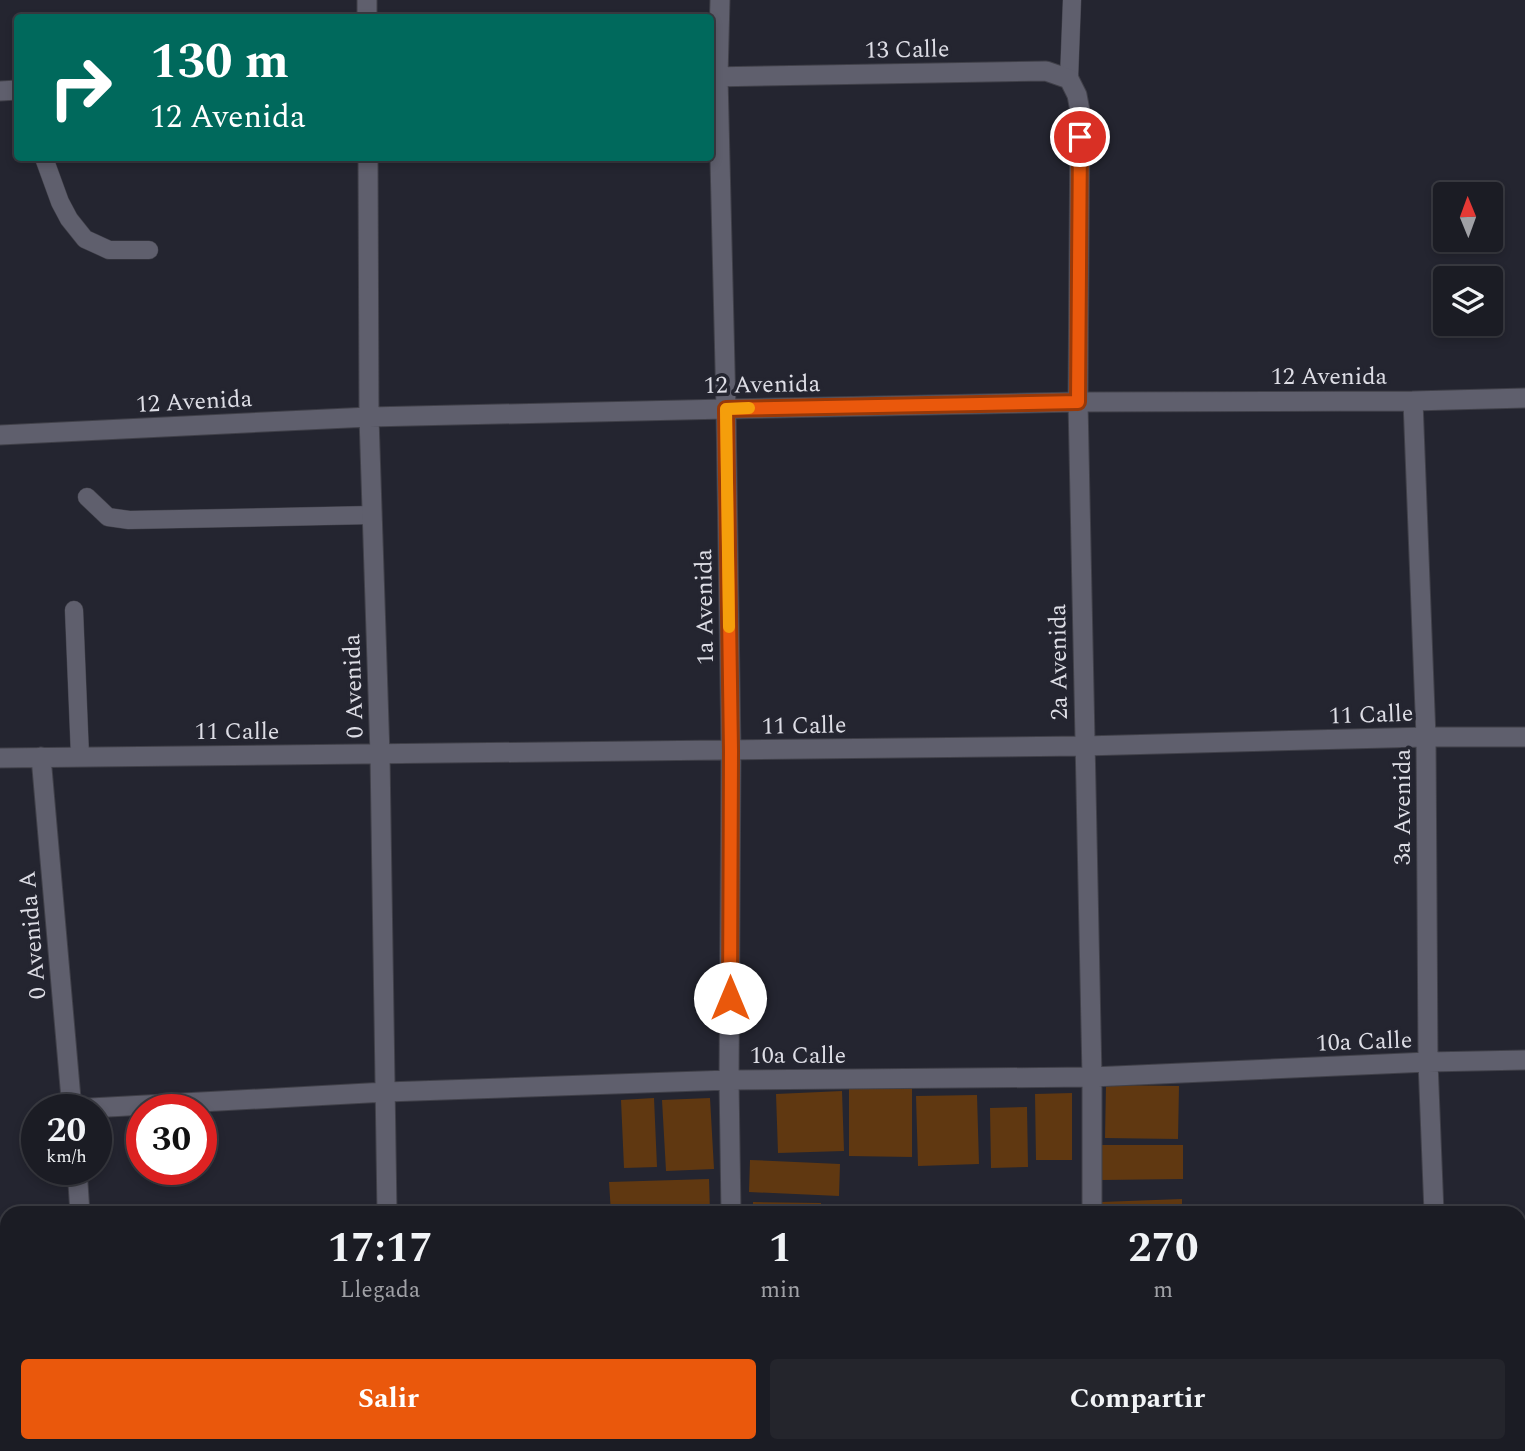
<!DOCTYPE html>
<html lang="es">
<style>
:root{--surface:#1b1c24;--page:#24252c;--text:#f1f3f6;--muted:#a0a1a6;--line:#393a41;--accent:#ea580c}
body{margin:0;font-family:Spectral,serif;background:var(--page);color:var(--text);height:100vh;display:flex;flex-direction:column;font-size:26px;white-space:nowrap}
*{box-sizing:border-box;margin:0}
p{font-size:23px;color:var(--muted)}
.icon{flex:none;width:38px;height:38px;fill:none;stroke:currentColor;stroke-width:2;stroke-linecap:round;stroke-linejoin:round}
.map{position:relative;flex:1;overflow:hidden}
.side{position:absolute;left:0px;top:1206px;width:1526px;height:247px;display:flex;flex-direction:column;background:var(--surface);border-radius:21px 21px 0 0;box-shadow:0 4px 10px #0003,0 0 0 2px var(--line)}
.side>*{flex:none}
.hud{position:absolute;left:14px;top:14px;width:700px;height:147px;border-radius:7px;box-shadow:0 4px 10px #0003,0 0 0 2px var(--line);background:#00695c;color:#fff;overflow:hidden}
.needle{width:46px;rotate:359deg}
.controls{position:absolute;left:1433px;top:182px;display:grid;gap:14px}
.controls a{display:grid;place-items:center;width:70px;height:70px;border-radius:7px;background:var(--surface);box-shadow:0 4px 10px #0003,0 0 0 2px var(--line);font-size:35px}
.speed{position:absolute;left:21px;top:1094px;display:flex;gap:14px;font-size:35px;font-weight:700;text-align:center}
.speed>*{display:grid;place-content:center;width:91px;height:91px;border-radius:50%;background:var(--surface);box-shadow:0 4px 10px #0003,0 0 0 2px var(--line);line-height:1}
.speed small{font-size:18px;font-weight:400}
.speed .limit{border:10px solid #d22;background:#fff;color:#111}
.pin{position:absolute;display:grid;place-items:center;width:60px;height:60px;color:#fff;margin:-30px;border:4px solid #fff;border-radius:50%;box-shadow:0 2px 7px #0007}
.me{position:absolute;width:77px;margin:-38px;rotate:0deg;stroke-linejoin:round;filter:drop-shadow(0 0 5px #0008)}
.turn{display:flex;align-items:center;gap:24px;height:147px;padding:0 21px;font-size:32px}
.turn .icon{width:91px;height:91px;stroke-width:2.5}
.turn b{display:block;font-size:49px;line-height:60px}
.eta{display:flex;justify-content:space-evenly;align-items:center;height:119px;text-align:center}
.eta b{font-size:42px;font-weight:700;line-height:49px}
.primary-button{display:flex;gap:14px;margin-top:auto;padding:14px 21px}
.primary-button a{flex:1;height:80px;border-radius:7px;background:var(--accent);color:#fff;font-size:28px;font-weight:700;line-height:80px;text-align:center}
.primary-button a+a{background:var(--page);color:var(--text)}
.map>svg:first-child{display:block}
.building{fill:#603811}
.lines{fill:none;stroke-linecap:round;stroke-linejoin:round}
.service-casing{stroke:#404049;stroke-width:19}
.minor-casing{stroke:#404049;stroke-width:21}
.service{stroke:#5f5f6d;stroke-width:18}
.minor{stroke:#5f5f6d;stroke-width:19}
.route-casing{stroke:#983908;stroke-width:18}
.route{stroke:#ea580c;stroke-width:12}
.slow{stroke:#f59e0b;stroke-width:12}
.labels{text-anchor:middle;stroke-width:7;stroke-linejoin:round;paint-order:stroke}
.street-label{font-size:24px;fill:#dddde5;stroke:#242530}
</style>
<div class="map">
<svg width="1525" height="1451" viewBox="0 0 1525 1451">
<rect width="100%" height="100%" fill="#242530"/>
<path class="building" d="M1106,1085L1179,1086L1178,1139L1105,1138Z
M849,1086L912,1087V1157L849,1156Z
M842,1091L844,1151L778,1153L776,1094Z
M1072,1093V1160H1036L1035,1094Z
M977,1095L979,1164L918,1166L916,1096Z
M654,1098L657,1167L624,1168L621,1100Z
M710,1098L714,1169L666,1171L662,1100Z
M1027,1107L1028,1167L991,1168L990,1108Z
M1101,1145H1183V1179L1102,1180Z
M750,1160L840,1164L839,1196L749,1192Z
M709,1179L710,1213H611L609,1182Z
M1182,1199V1213H1101V1202Z
M753,1202L821,1203V1213H753Z
M1519,1414H1525V1451H1502V1446H1519Z
M14,1446H87V1451H13Z
M1112,1446H1197L1198,1451H1112Z
M1205,1446H1261V1451H1205Z
M1266,1446H1300V1451H1266Z
M1303,1446H1336V1451H1303Z
M1341,1446H1370V1451H1341Z
M1375,1446H1416V1451H1376Z
M1455,1446H1493V1451H1455Z"/>
<g class="lines">
<g class="service-casing">
<path id="service" d="M1069,79L1072,0
M44,158L60,202L69,219L85,239L109,250H149
M87,497L108,517L129,520L372,515
M74,610L80,756
M99,1446V1451"/>
</g>
<g class="minor-casing">
<path id="minor" d="M367,0V18
M720,0L718,77L726,409L731,751L729,1080L731,1213
M710,77L1046,71L1069,79L1077,95L1080,111L1078,402L1092,1077V1213
M0,91L18,90
M368,158L369,417L380,755L387,1213
M1413,401L1426,737L1428,1062L1434,1213
M0,435L369,417L726,409L1078,402L1413,401L1525,398
M41,757L72,1110
M0,758L1084,746L1426,737H1525
M72,1109L386,1092L729,1080L1092,1077L1428,1062L1525,1060
M77,1169L80,1213
M1519,1402H1525
M0,1423L7,1424
M388,1446V1451
M734,1446V1451
M1093,1446V1451
M1441,1446V1451"/>
</g>
<use href="#service" class="service"/>
<use href="#minor" class="minor"/>
</g>
<g class="lines">
<g class="route-casing">
<path id="route" d="M730,998L731,751L726,409L1078,402L1080,137"/>
</g>
<use href="#route" class="route"/>
<path class="slow" d="M729,627L726,409L749,408"/>
</g>
<g class="labels">
<g class="street-label">
<text transform="translate(907 49) rotate(-1)" y="8">13 Calle</text>
<text x="1329" y="384">12 Avenida</text>
<text transform="translate(762 384) rotate(-1)" y="8">12 Avenida</text>
<text transform="translate(194 401) rotate(-3)" y="8">12 Avenida</text>
<text transform="translate(704 607) rotate(-91)" y="8">1a Avenida</text>
<text transform="translate(1058 662) rotate(-91)" y="8">2a Avenida</text>
<text transform="translate(353 686) rotate(-92)" y="8">0 Avenida</text>
<text transform="translate(1371 714) rotate(-2)" y="8">11 Calle</text>
<text transform="translate(804 725) rotate(-1)" y="8">11 Calle</text>
<text x="237" y="739">11 Calle</text>
<text transform="translate(1402 807) rotate(-90)" y="8">3a Avenida</text>
<text transform="translate(32 935) rotate(-95)" y="8">0 Avenida A</text>
<text transform="translate(1364 1041) rotate(-2)" y="8">10a Calle</text>
<text x="798" y="1063">10a Calle</text>
</g>
</g>
</svg>
<div class="controls">
<a><svg class="needle" viewBox="-14 -14 28 28"><path d="M0-13l5 13h-10z" fill="#e53935"/><path d="M0 13l5-13h-10z" fill="#a0a1a6"/></svg></a>
<a><svg class="icon" aria-label="layers" viewBox="0 0 24 24"><path d="M12 4l9 5-9 5-9-5zM3 14l9 5 9-5"/></svg></a>
</div>
<div class="speed"><div>20<small>km/h</small></div><div class="limit">30</div></div>
<div class="pin" style="left:1080px;top:137px;background:#d93025"><svg class="icon" aria-label="arrive" viewBox="0 0 24 24"><path d="M6 21V4h12l-3 4 3 4H6"/></svg></div>
<svg class="me" style="left:730px;top:998px" viewBox="-20 -20 40 40"><circle r="19" fill="#fff"/><path d="M0-13L10 11 0 6-10 11z" fill="#ea580c"/></svg>
<div class="hud">
<div class="turn"><svg class="icon" aria-label="right" viewBox="0 0 24 24"><path d="M7 20v-9h11M14 6l5 5-5 5"/></svg><div><b>130 m</b>12 Avenida</div></div>
</div>
<section class="side">
<div class="eta">
<div><b>17:17</b><p>Llegada</p></div>
<div><b>1</b><p>min</p></div>
<div><b>270</b><p>m</p></div>
</div>
<div class="primary-button"><a>Salir</a><a>Compartir</a></div>
</section>
</div>
